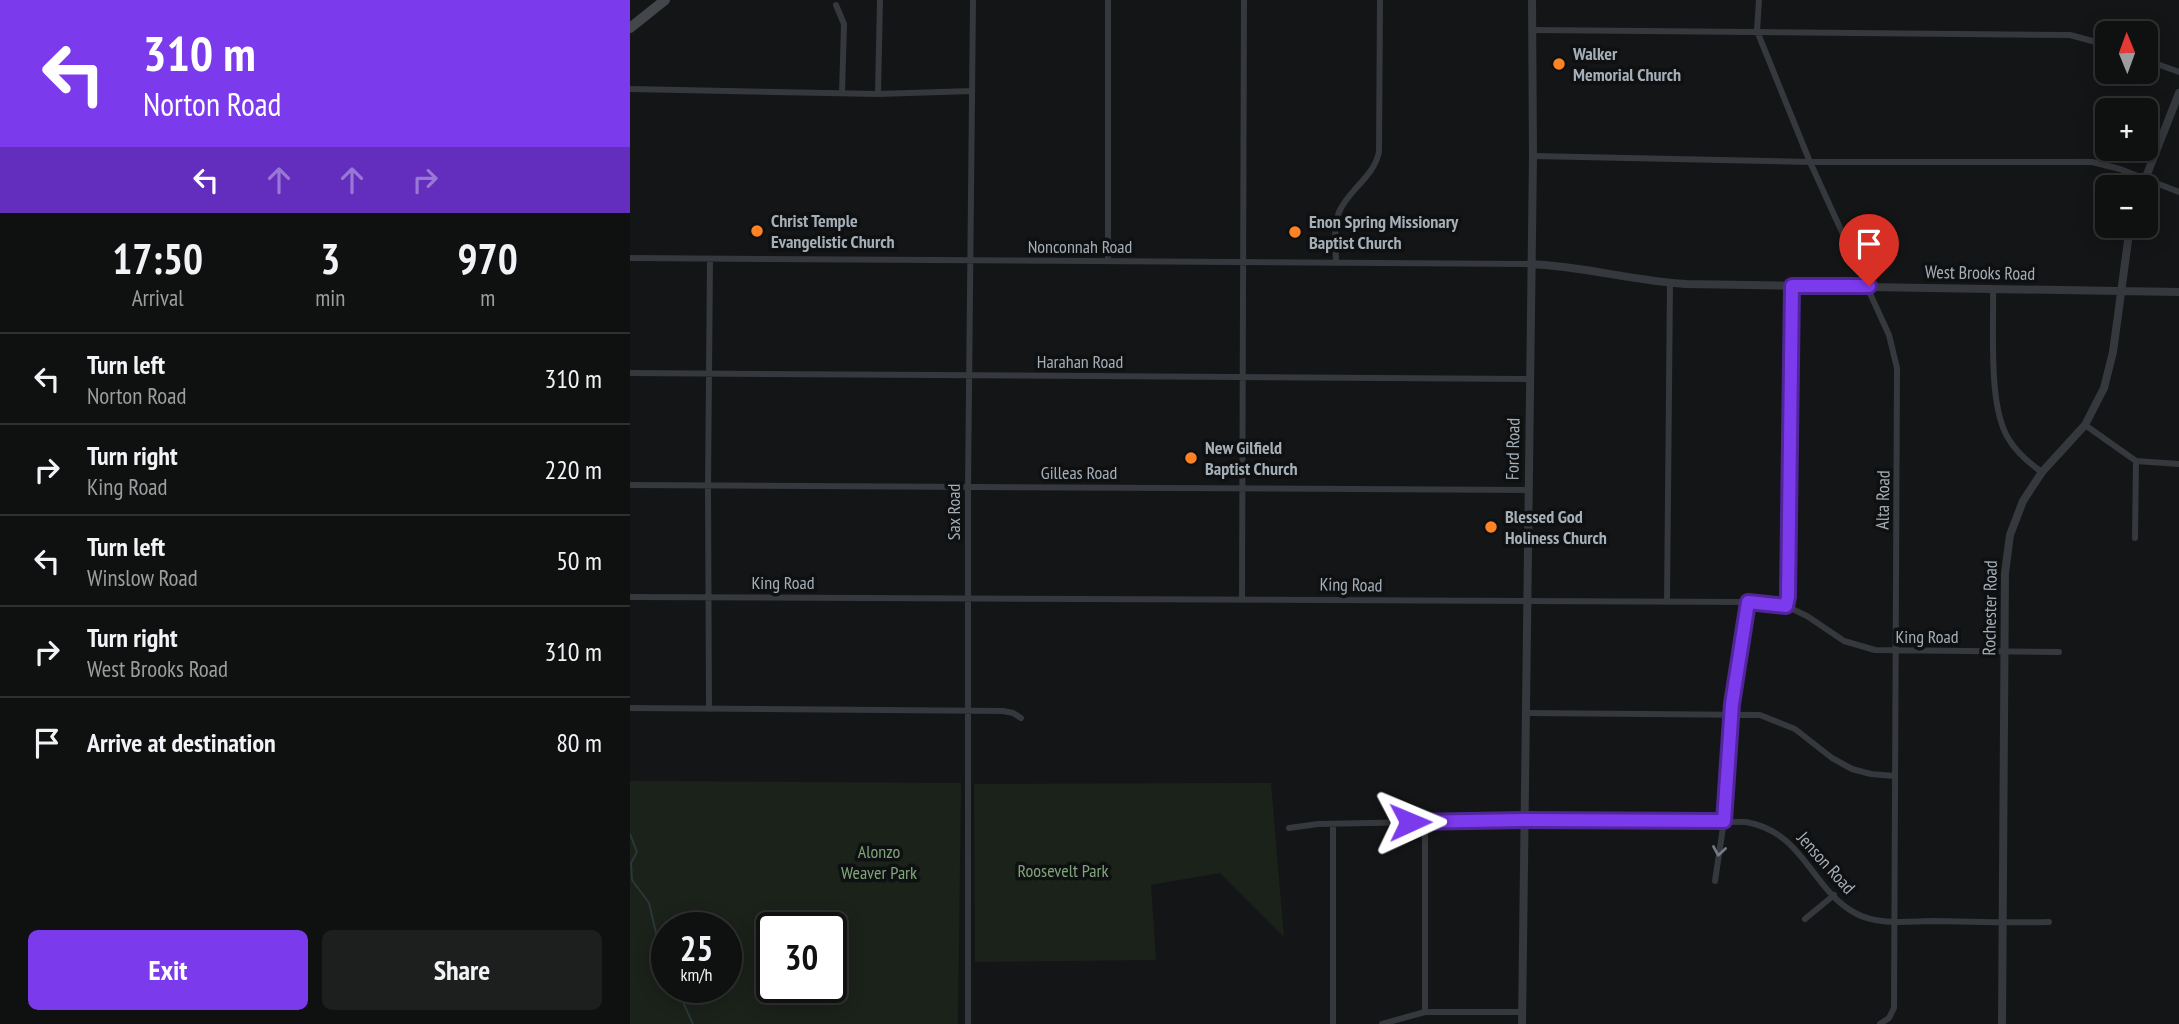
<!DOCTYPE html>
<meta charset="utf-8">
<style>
:root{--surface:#0f1010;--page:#1d1e1e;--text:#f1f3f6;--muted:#9b9d9f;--line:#2f3030;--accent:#7c3aed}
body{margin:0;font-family:"PT Sans Narrow",sans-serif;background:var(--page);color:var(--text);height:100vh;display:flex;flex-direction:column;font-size:26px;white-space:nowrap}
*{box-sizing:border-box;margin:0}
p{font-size:23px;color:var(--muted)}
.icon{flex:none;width:38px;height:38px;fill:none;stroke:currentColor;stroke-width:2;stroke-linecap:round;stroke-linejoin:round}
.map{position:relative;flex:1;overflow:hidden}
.drawer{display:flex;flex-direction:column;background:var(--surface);width:630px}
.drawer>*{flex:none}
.guide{background:#7c3aed;color:#fff;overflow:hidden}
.needle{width:46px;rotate:359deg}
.fabs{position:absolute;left:1465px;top:21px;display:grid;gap:14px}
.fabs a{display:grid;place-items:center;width:63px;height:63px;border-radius:10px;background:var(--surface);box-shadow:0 4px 18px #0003,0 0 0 2px var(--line);font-size:35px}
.speed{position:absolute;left:21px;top:912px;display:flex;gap:14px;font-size:35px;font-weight:700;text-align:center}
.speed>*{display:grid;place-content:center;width:91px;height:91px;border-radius:50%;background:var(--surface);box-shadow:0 4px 18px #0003,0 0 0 2px var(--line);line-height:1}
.speed small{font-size:18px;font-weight:400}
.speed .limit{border:4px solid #111;border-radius:10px;background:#fff;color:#111}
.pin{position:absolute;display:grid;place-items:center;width:60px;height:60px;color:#fff;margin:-72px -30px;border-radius:50% 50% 50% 0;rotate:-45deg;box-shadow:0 0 7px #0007}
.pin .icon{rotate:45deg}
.me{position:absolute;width:77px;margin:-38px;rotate:89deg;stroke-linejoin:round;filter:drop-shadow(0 0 5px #0008)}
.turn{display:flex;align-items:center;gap:24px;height:147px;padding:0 28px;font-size:32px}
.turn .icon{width:91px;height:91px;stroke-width:2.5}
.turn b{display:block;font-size:49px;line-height:60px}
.lanes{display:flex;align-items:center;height:66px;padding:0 28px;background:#0003;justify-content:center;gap:35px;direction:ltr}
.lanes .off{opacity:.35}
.eta{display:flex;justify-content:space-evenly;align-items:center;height:119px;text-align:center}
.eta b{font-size:42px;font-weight:600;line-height:49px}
.button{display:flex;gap:14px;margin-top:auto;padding:14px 28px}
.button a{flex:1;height:80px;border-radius:10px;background:var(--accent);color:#fff;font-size:28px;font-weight:600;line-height:80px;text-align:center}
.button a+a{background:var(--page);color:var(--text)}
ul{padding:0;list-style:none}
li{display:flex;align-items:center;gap:21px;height:91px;padding:0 28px;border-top:2px solid var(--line)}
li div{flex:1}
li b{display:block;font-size:26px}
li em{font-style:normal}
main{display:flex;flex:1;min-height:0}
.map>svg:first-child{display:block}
.green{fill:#1b221a;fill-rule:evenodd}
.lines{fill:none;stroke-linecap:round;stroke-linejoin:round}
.stream{stroke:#29383b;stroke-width:2}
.minor{stroke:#35383c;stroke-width:6}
.tertiary{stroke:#35383c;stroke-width:8}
.secondary{stroke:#43474c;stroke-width:10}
.oneway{stroke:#737980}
.route-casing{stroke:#51269a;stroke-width:18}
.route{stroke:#7c3aed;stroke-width:12}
.poi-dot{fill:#ff8324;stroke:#0f1011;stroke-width:2.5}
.labels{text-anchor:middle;stroke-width:7;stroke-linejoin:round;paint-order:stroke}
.poi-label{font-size:18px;font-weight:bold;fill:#a5afb8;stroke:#0f1011;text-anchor:start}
.street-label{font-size:18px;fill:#a5afb8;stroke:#0f1011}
.park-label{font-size:18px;fill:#81a57a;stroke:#0f1011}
</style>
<main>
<section class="drawer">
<div class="guide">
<div class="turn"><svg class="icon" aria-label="left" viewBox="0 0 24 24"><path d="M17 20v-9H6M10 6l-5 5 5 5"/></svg><div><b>310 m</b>Norton Road</div></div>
<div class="lanes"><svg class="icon" aria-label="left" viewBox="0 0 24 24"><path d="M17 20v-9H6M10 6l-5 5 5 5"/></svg><svg class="icon off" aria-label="ahead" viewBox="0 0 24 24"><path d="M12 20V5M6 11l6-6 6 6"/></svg><svg class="icon off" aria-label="ahead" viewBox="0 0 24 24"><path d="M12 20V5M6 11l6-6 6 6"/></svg><svg class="icon off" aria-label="right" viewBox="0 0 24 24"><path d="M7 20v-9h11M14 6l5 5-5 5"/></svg></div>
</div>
<div class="eta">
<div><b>17:50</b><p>Arrival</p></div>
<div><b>3</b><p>min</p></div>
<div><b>970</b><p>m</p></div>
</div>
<ul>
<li><svg class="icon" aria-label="left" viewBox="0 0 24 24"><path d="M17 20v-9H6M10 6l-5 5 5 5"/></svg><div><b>Turn left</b><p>Norton Road</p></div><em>310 m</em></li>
<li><svg class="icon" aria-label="right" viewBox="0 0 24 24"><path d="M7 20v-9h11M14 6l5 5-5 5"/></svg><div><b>Turn right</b><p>King Road</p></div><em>220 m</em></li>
<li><svg class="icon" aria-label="left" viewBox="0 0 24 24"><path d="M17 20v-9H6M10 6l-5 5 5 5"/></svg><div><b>Turn left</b><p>Winslow Road</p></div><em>50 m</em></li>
<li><svg class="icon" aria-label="right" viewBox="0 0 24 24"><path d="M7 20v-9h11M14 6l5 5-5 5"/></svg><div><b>Turn right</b><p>West Brooks Road</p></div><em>310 m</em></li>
<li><svg class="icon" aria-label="arrive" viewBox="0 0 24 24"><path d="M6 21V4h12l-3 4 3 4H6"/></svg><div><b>Arrive at destination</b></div><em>80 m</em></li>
</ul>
<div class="button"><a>Exit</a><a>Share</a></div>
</section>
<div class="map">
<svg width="1549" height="1024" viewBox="0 0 1549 1024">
<rect width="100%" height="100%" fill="#141516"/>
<path class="green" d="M0,781L331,783L328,1024H0ZM37,928H96V987H37ZM142,928H201V987H142Z
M641,783L654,937L590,873L521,885L526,960L345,962L344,784Z"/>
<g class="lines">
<path class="stream" d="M0,834L7,852L1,863L2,880L19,903L26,933L37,961
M46,987L63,1024"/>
<path class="minor" d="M1129,0L1127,31L1180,162L1259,335L1267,368L1264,1008L1259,1018L1250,1024
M206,5L214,24L212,93
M903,30L1440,35L1477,45
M1516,60L1549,72
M0,89L248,94L342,91
M248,94L250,0
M903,156L1180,162H1462L1490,169L1549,192
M0,258L900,264
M478,261V0
M706,263C706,246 703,228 709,212C719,189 744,177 749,152L750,0
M1363,289C1364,329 1358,405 1378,438C1386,452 1399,463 1412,472
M0,373L900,379
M1455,425L1506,461L1549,464
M0,485L899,490
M1505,538L1506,461
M0,597L1118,602L1156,606L1177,616L1214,641L1245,650L1429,652
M612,598L614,0
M1037,602L1040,283
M1156,606L1159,594L1162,286
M0,708L373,711L383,713L391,718
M79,709L78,487L80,260
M896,713L1130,715L1165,729L1202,758L1222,769L1241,774L1264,776
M795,822V1012
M659,828L688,824L894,820L1116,822C1174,832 1181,889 1225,913C1248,926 1280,921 1305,921C1343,922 1381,923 1419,922
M1085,881L1095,814L1102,704L1118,602
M1175,919L1204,895
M338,1024V487L343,0
M703,1024V824
M752,1024L795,1012H892"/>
<path class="tertiary" d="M1512,187L1549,93
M900,264C953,266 1003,281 1056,284L1549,292
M892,1024L903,156L902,0
M1372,1024L1375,573L1380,535L1393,501L1412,472L1455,425L1474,388L1483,352L1500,226"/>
<path class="secondary" d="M0,28L35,0"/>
</g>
<defs><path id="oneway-chevron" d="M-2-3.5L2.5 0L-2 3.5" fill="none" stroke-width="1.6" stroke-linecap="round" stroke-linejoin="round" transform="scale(1.75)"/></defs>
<use class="oneway" href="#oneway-chevron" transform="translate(1089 851) rotate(99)"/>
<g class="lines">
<g class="route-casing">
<path id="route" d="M780,822L894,820L1094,821L1102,704L1118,602L1156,606L1158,597L1162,286H1239"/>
</g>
<use href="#route" class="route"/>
</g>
<g class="poi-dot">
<circle cx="929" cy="64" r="7"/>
<circle cx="127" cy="231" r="7"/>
<circle cx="665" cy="232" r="7"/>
<circle cx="561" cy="458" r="7"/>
<circle cx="861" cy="527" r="7"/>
</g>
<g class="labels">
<g class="poi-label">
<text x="943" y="60">Walker<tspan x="943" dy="21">Memorial Church</tspan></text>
<text x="141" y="227">Christ Temple<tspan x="141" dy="21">Evangelistic Church</tspan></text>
<text x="679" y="228">Enon Spring Missionary<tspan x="679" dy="21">Baptist Church</tspan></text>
<text x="575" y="454">New Gilfield<tspan x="575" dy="21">Baptist Church</tspan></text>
<text x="875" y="523">Blessed God<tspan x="875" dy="21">Holiness Church</tspan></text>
</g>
<g class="street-label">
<text x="450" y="253">Nonconnah Road</text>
<text transform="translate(1350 273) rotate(1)" y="6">West Brooks Road</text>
<text x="450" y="368">Harahan Road</text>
<text transform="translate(883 449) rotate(-89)" y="6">Ford Road</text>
<text x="449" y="479">Gilleas Road</text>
<text transform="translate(1253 500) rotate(-89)" y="6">Alta Road</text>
<text transform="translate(324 512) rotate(-90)" y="6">Sax Road</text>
<text x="153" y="589">King Road</text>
<text transform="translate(721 585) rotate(1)" y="6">King Road</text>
<text transform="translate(1360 608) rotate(-89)" y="6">Rochester Road</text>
<text x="1297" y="643">King Road</text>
<text transform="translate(1196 863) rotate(48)" y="6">Jenson Road</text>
</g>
<g class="park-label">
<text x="249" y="858">Alonzo<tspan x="249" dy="21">Weaver Park</tspan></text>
<text x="433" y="877">Roosevelt Park</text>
</g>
</g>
</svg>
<div class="fabs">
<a><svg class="needle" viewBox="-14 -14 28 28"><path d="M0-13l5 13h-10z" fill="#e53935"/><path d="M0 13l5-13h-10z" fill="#9b9d9f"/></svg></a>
<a>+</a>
<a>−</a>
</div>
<div class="speed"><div>25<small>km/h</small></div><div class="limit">30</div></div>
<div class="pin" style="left:1239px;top:286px;background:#d93025"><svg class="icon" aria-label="arrive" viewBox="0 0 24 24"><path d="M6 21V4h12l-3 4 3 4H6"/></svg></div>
<svg class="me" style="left:780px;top:822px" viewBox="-20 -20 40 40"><path d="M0-17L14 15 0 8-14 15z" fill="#7c3aed" stroke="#fff" stroke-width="4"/></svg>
</div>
</main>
